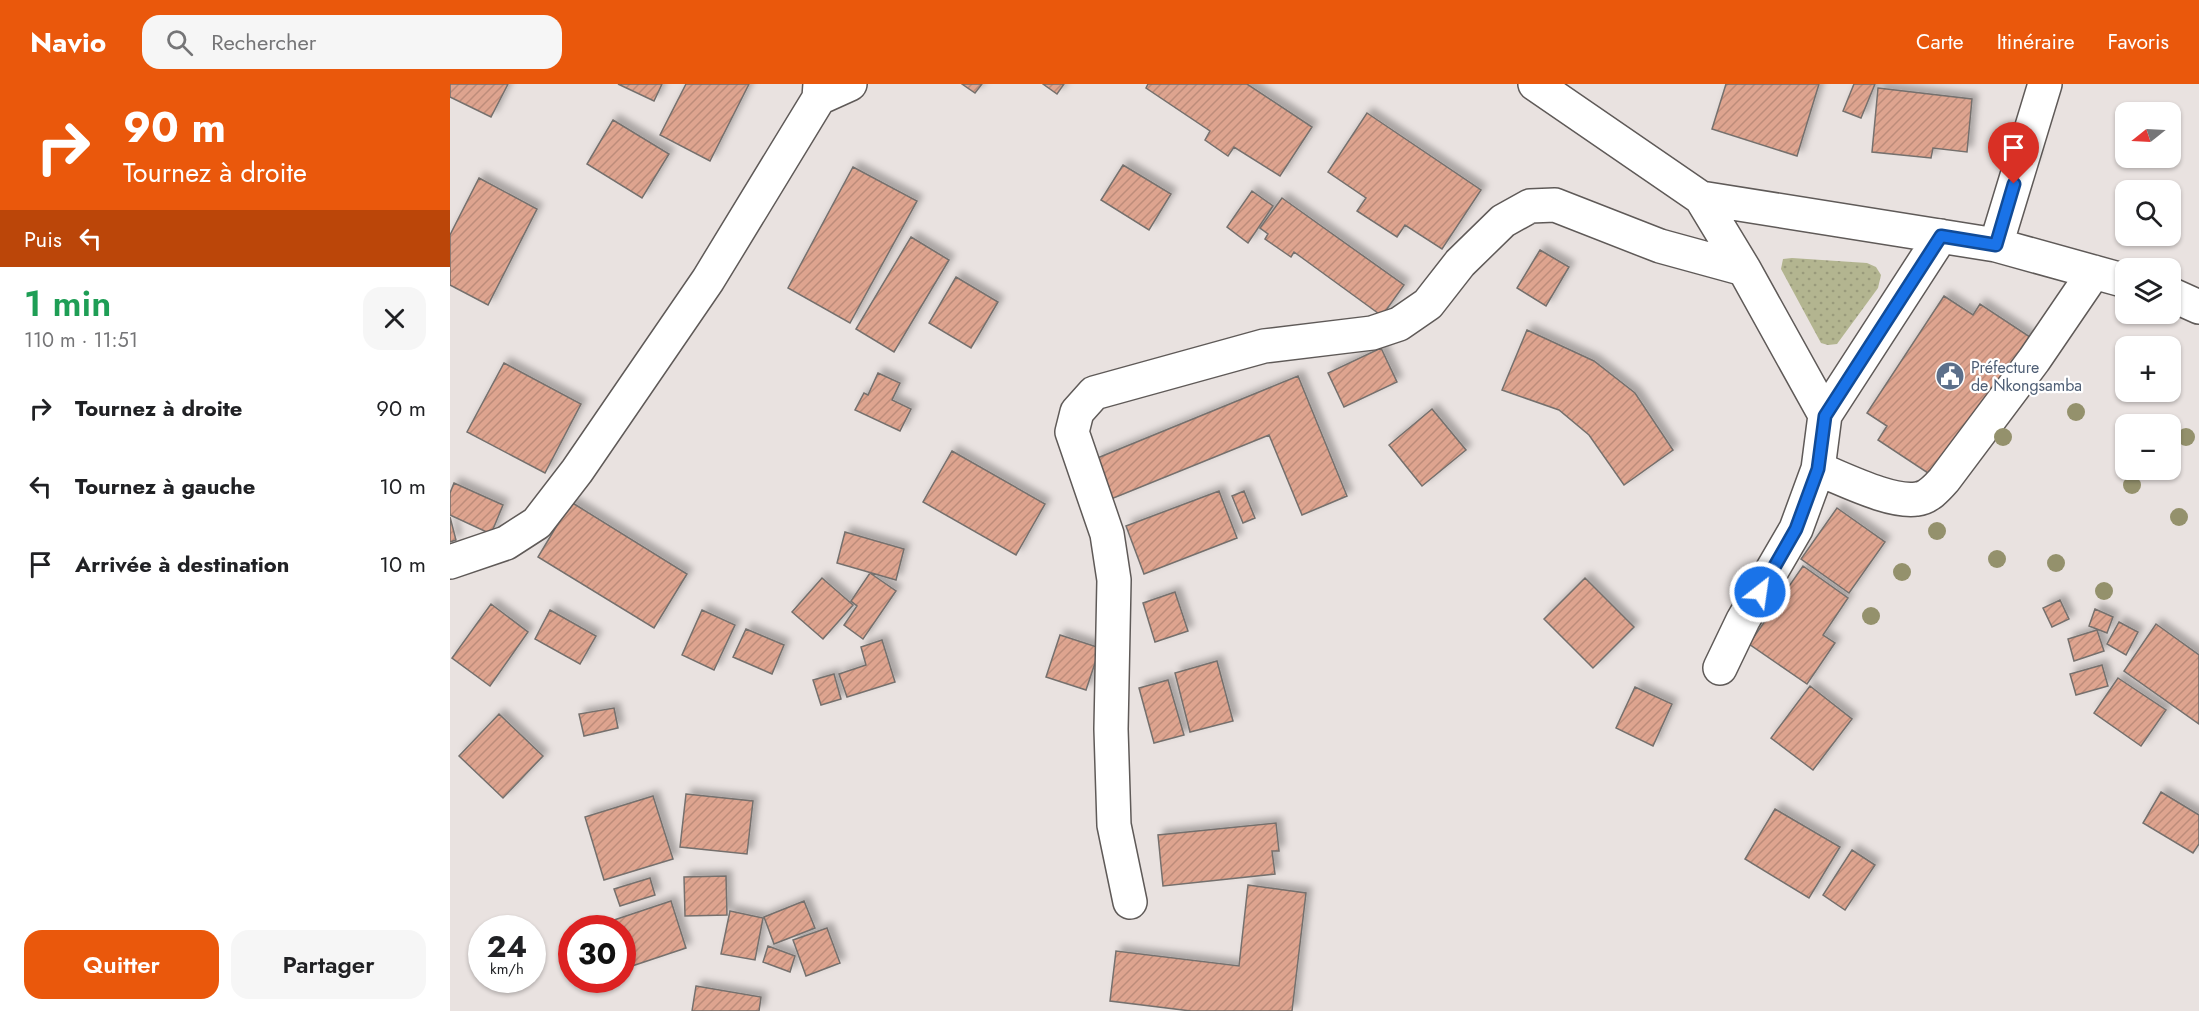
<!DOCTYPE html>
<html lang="fr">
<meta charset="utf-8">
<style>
:root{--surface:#fff;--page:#f6f6f6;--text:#202124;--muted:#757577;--accent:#ea580c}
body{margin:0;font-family:Jost,sans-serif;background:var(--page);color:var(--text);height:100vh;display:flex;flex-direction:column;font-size:22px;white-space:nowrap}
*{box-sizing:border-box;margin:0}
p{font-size:20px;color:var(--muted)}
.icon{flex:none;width:33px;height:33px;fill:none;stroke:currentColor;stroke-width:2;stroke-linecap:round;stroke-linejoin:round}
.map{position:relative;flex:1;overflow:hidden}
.side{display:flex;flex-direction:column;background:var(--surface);width:450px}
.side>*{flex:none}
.hud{background:#ea580c;color:#fff;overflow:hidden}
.needle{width:39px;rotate:252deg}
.fabs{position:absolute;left:1665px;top:18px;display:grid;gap:12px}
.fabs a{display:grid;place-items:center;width:66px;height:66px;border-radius:12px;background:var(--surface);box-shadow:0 2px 4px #0004;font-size:30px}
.speed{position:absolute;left:18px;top:831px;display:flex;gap:12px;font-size:30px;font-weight:700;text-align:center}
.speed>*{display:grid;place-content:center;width:78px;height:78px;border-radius:50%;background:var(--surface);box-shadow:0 2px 4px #0004;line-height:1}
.speed small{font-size:15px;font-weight:400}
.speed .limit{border:9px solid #d22;background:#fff;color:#111}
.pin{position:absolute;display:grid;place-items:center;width:51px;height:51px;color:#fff;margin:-62px -26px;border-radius:50% 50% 50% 0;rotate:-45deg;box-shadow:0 0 6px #0007}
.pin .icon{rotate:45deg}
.me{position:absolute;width:66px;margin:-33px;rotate:30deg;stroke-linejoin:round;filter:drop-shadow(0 0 4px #0008)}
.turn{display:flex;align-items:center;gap:21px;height:126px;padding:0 24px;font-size:27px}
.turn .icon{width:78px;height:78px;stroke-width:2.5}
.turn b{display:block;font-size:42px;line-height:51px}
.then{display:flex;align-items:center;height:57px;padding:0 24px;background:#0003;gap:12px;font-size:22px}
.round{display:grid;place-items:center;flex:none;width:63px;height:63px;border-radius:18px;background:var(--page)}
.summary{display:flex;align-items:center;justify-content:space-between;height:102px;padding:0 24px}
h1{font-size:36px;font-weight:600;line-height:45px;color:#1e9e55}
.button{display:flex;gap:12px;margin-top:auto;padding:12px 24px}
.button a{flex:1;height:69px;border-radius:18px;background:var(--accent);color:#fff;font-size:24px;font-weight:600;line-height:69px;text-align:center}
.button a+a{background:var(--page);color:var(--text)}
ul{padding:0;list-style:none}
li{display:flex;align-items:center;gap:18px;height:78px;padding:0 24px}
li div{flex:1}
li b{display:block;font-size:22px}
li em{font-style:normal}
header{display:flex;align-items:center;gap:36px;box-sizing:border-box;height:84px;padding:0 30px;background:var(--accent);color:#fff}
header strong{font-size:28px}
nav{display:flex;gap:33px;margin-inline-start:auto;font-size:21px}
.search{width:420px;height:54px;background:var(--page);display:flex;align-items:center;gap:15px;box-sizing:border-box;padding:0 21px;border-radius:18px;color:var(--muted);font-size:22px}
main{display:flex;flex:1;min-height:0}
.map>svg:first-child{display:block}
.grass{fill:url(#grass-dots)}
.building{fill:url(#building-hatch);stroke:#75706d;stroke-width:1.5;filter:url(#shadow)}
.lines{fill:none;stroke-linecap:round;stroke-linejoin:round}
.minor-casing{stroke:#5f5a58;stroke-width:36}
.minor{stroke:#fff;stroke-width:33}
.tree{fill:#94916c}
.route-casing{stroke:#114b97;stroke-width:15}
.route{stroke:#1a73e8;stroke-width:10}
.labels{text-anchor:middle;stroke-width:4.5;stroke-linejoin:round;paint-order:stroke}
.service-label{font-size:16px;fill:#4e5e75;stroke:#fff;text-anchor:start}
</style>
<header>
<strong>Navio</strong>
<div class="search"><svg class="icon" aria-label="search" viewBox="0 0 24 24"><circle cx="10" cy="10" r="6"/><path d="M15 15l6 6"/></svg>Rechercher</div>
<nav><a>Carte</a><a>Itinéraire</a><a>Favoris</a></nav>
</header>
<main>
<section class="side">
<div class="hud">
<div class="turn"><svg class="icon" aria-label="right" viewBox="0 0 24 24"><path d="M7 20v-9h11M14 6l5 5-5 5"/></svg><div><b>90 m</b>Tournez à droite</div></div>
<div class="then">Puis<svg class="icon" aria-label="left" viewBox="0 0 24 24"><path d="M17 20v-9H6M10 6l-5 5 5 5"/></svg></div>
</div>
<div class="summary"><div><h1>1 min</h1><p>110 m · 11:51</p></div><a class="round"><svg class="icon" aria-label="close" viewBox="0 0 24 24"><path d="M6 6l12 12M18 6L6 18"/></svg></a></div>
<ul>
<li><svg class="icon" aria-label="right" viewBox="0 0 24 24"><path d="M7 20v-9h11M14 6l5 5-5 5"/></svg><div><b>Tournez à droite</b></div><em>90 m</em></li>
<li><svg class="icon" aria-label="left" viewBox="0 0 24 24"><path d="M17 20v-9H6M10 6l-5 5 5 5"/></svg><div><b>Tournez à gauche</b></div><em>10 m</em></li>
<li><svg class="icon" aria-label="arrive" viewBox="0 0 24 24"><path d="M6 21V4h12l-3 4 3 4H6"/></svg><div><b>Arrivée à destination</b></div><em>10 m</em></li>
</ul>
<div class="button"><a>Quitter</a><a>Partager</a></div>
</section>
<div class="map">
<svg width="1749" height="927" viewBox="0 0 1749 927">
<defs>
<pattern id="grass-dots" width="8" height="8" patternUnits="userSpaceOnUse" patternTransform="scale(1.5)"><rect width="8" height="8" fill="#b3b590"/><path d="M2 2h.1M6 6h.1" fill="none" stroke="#999a7b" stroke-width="1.8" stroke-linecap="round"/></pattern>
<pattern id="building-hatch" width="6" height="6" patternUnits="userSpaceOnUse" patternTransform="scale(1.5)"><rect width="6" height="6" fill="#dea48f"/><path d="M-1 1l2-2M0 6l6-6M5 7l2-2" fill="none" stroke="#bd8c7a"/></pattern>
<filter id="shadow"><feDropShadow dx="5.5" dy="-5.5" stdDeviation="3" flood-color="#0004"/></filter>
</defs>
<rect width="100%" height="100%" fill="#e9e2e0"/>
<path class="grass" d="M1342,174L1417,179L1426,183L1431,191L1428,204L1387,260L1378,261L1371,259L1331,185L1333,175Z"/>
<path class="building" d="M0,0H58L41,33L0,13Z
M168,0H212L204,17Z
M236,0H299L260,77L210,51Z
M512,0H532L525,9Z
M593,0H614L607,10Z
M698,0H797L862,43L830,92L784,63L778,72L755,56L760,47L696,4Z
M1276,0H1369L1347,72L1262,45Z
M1404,0H1425L1411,34L1393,27Z
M1428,4L1522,15L1517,68L1483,64L1481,74L1422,68Z
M917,29L1031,106L992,165L955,141L947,153L907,127L916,114L878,88Z
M163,36L219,70L192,114L137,80Z
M673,81L721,110L699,146L651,116Z
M403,83L467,117L400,239L338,204Z
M29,94L87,125L38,221L0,201V151Z
M802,107L823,122L798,159L777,143Z
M832,114L954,201L932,232L844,168L841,173L815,155L818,150L810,144Z
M461,153L499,176L444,268L406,245Z
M1090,166L1119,183L1096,222L1067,204Z
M506,193L548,218L521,264L479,239Z
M1494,212L1523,231L1530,220L1583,255L1490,397L1428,356L1437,342L1417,329Z
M1077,246L1144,277L1185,309L1223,366L1174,401L1139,351L1109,326L1052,306Z
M931,264L947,298L894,323L878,289Z
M54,279L131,320L95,389L17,348Z
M428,289L450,299L442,316L461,325L450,347L405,326L414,309L418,311Z
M848,292L897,412L852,431L819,351L661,415L645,375Z
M982,325L1016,366L972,402L939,361Z
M502,367L595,420L566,471L473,418Z
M4,399L53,421L41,450L0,431V409Z
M769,407L787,454L694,490L676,442Z
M794,407L805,434L793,439L782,412Z
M121,418L237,490L204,544L88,473Z
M1387,424L1435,458L1399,509L1351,475Z
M0,433L6,456L0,458Z
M395,448L454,465L446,496L387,479Z
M1353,482L1398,514L1373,551L1385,559L1357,600L1299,560Z
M420,489L446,507L413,555L394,541L407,522L401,517Z
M372,494L403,521L373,555L342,528Z
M1135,494L1184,543L1143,584L1094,535Z
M725,508L738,547L705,558L693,519Z
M1610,516L1619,535L1602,543L1593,524Z
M41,520L78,548L40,602L2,574Z
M1645,525L1663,533L1657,549L1639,542Z
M100,526L146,552L130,580L85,555Z
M252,526L285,541L264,586L232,571Z
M1669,538L1688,548L1676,571L1657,560Z
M1706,540L1749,571V640L1674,587Z
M296,545L334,561L322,590L283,573Z
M1647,546L1654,567L1624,577L1618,555Z
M610,551L650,564L636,606L596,593Z
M432,556L445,598L397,613L389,590L416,581L411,563Z
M767,577L783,637L740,648L725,589Z
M1652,581L1658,602L1626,611L1620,590Z
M384,590L391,615L371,621L363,596Z
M1668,594L1716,626L1691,662L1644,629Z
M718,596L734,651L704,659L689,604Z
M1360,602L1402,635L1363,686L1321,654Z
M1185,603L1222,620L1203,662L1166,644Z
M164,624L168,644L134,652L129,630Z
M49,630L93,672L53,714L9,672Z
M1711,708L1749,731V760L1743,769L1693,739Z
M236,710L303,717L297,770L230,763Z
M203,712L223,775L154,796L135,733Z
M1325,725L1390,763L1359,814L1295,775Z
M826,739L829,767H822L825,790L713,802L708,751Z
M1402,766L1425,781L1395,826L1373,811Z
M276,792L277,831L235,832L234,793Z
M200,794L205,811L170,822L164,805Z
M798,801L856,809L842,927H741L660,917L666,867L789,882Z
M221,817L236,864L179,883L172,863V844H166L164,836Z
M354,817L365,844L324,860L314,833Z
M280,827L313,834L305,876L271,870Z
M377,844L390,879L356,892L343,856Z
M318,862L345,872L340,888L313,878Z
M246,902L311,913L309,927H242Z"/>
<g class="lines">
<g class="minor-casing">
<path id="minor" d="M1085,0L1251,114L1294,185L1375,331
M369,14L400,0
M1251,114L1546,161L1676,197
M1546,161L1595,0
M1720,210L1749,223
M1368,385C1394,395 1440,419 1467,415C1478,414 1487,404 1494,396L1584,276L1644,188
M0,478L56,459L87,439L127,387L258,196L369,14L370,0
M1270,584L1293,536L1346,445L1368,385L1375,331L1491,152
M680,818L664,741L661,645L664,496L657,450L622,348L627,328L644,309L814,262L922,249L949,240L978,220L1010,179L1053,137L1080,122L1105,121L1210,162L1294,185"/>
</g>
<use href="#minor" class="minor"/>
</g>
<g class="tree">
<circle cx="1626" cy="328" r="9"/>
<circle cx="1553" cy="353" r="9"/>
<circle cx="1736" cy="353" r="9"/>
<circle cx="1682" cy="401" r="9"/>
<circle cx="1729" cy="433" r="9"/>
<circle cx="1487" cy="447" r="9"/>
<circle cx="1547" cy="475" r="9"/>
<circle cx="1606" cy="479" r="9"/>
<circle cx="1452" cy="488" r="9"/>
<circle cx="1654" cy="507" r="9"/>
<circle cx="1421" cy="532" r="9"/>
</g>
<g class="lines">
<g class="route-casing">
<path id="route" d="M1310,508L1346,445L1368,385L1375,332L1491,152L1546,161L1564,100"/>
</g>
<use href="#route" class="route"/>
</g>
<defs>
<g id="civic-disc" transform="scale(1.5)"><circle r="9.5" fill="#5c6f8a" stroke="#fff"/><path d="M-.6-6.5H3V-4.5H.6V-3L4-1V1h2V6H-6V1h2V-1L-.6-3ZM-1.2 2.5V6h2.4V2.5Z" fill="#fff"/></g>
</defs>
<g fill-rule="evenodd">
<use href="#civic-disc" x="1500" y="292"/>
</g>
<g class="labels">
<g class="service-label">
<text x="1521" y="289">Préfecture<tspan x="1521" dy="18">de Nkongsamba</tspan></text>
</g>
</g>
</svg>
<div class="fabs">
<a><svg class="needle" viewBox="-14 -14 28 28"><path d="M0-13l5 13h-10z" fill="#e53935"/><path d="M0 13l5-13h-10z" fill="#757577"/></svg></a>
<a><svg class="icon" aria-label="search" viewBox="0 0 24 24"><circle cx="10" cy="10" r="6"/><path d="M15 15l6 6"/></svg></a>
<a><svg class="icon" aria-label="layers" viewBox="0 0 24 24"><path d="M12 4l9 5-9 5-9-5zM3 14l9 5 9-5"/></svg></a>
<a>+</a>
<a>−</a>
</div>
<div class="speed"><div>24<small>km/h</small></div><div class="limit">30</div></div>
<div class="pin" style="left:1564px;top:100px;background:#d93025"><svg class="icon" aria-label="arrive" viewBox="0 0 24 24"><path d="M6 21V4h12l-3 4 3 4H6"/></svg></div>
<svg class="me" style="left:1310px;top:508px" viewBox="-20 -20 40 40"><circle r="17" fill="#1a73e8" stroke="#fff" stroke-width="3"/><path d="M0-11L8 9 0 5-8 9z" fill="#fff"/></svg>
</div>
</main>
